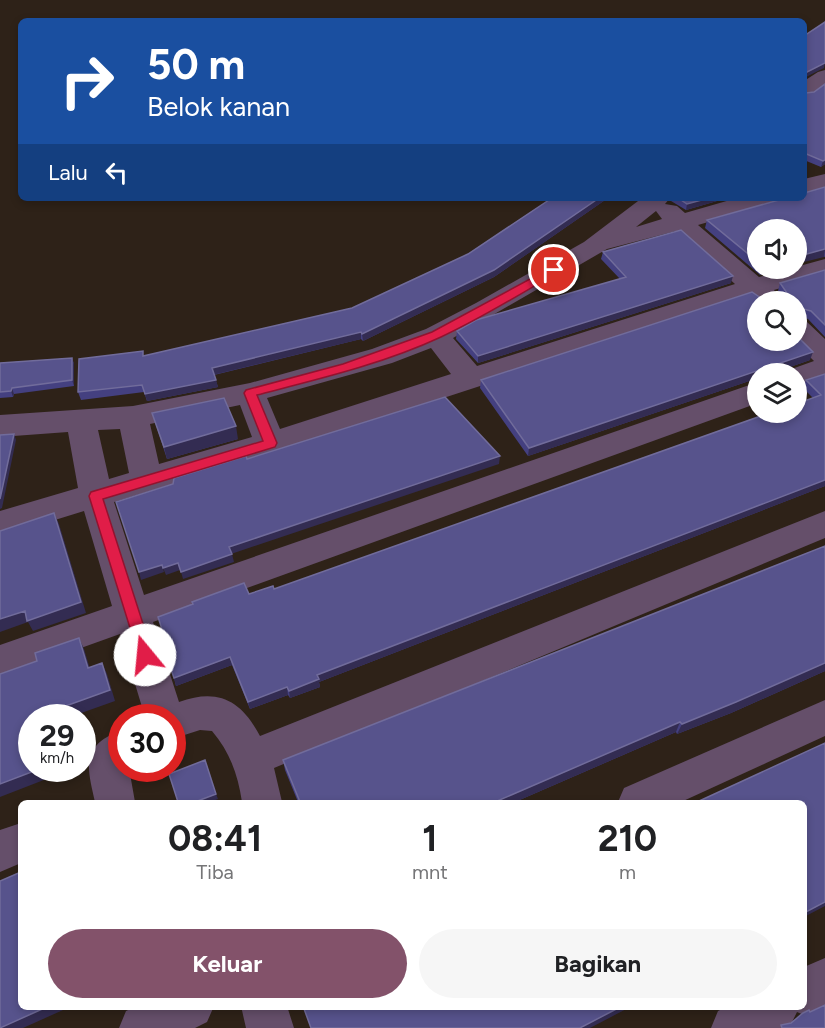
<!DOCTYPE html>
<html lang="id">
<style>
:root{--surface:#fff;--page:#f6f6f6;--text:#202124;--muted:#757577;--accent:#83526a}
body{margin:0;font-family:Figtree,sans-serif;background:var(--page);color:var(--text);height:100vh;display:flex;flex-direction:column;font-size:22px;white-space:nowrap}
*{box-sizing:border-box;margin:0}
p{font-size:20px;color:var(--muted)}
.icon{flex:none;width:33px;height:33px;fill:none;stroke:currentColor;stroke-width:2;stroke-linecap:round;stroke-linejoin:round}
.map{position:relative;flex:1;overflow:hidden}
.panel{position:absolute;left:18px;top:800px;width:789px;height:210px;display:flex;flex-direction:column;background:var(--surface);border-radius:9px;box-shadow:0 3px 9px #0003}
.panel>*{flex:none}
.top-card{position:absolute;left:18px;top:18px;width:789px;height:183px;border-radius:9px;box-shadow:0 3px 9px #0003;background:#1a4fa0;color:#fff;overflow:hidden}
.fabs{position:absolute;left:747px;top:219px;display:grid;gap:12px}
.fabs a{display:grid;place-items:center;width:60px;height:60px;border-radius:50%;background:var(--surface);box-shadow:0 3px 9px #0003;font-size:30px}
.speed{position:absolute;left:18px;top:704px;display:flex;gap:12px;font-size:30px;font-weight:700;text-align:center}
.speed>*{display:grid;place-content:center;width:78px;height:78px;border-radius:50%;background:var(--surface);box-shadow:0 3px 9px #0003;line-height:1}
.speed small{font-size:15px;font-weight:400}
.speed .limit{border:9px solid #d22;background:#fff;color:#111}
.pin{position:absolute;display:grid;place-items:center;width:51px;height:51px;color:#fff;margin:-26px;border:3px solid #fff;border-radius:50%;box-shadow:0 2px 6px #0007}
.me{position:absolute;width:66px;margin:-33px;rotate:343deg;stroke-linejoin:round;filter:drop-shadow(0 0 4px #0008)}
.turn{display:flex;align-items:center;gap:21px;height:126px;padding:0 30px;font-size:27px}
.turn .icon{width:78px;height:78px;stroke-width:2.5}
.turn b{display:block;font-size:42px;line-height:51px}
.then{display:flex;align-items:center;height:57px;padding:0 30px;background:#0003;gap:12px;font-size:22px}
.eta{display:flex;justify-content:space-evenly;align-items:center;height:102px;text-align:center}
.eta b{font-size:36px;font-weight:700;line-height:42px}
.primary-button{display:flex;gap:12px;margin-top:auto;padding:12px 30px}
.primary-button a{flex:1;height:69px;border-radius:36px;background:var(--accent);color:#fff;font-size:24px;font-weight:700;line-height:69px;text-align:center}
.primary-button a+a{background:var(--page);color:var(--text)}
.map>svg:first-child{display:block}
.lines{fill:none;stroke-linecap:round;stroke-linejoin:round}
.minor{fill:#654f6a;fill-rule:evenodd}
.wall{fill:#444080}
.shaded-wall{fill:#332c52}
.building{fill:#57538c;stroke:#716c9b;stroke-width:1.5}
.route{fill:#e11d48;stroke:#92132f;stroke-width:1.5}
</style>
<div class="map">
<svg width="825" height="1028" viewBox="0 0 825 1028">
<rect width="100%" height="100%" fill="#2e2218"/>
<g class="lines">
<path class="minor" d="M825,70V86L812,96L804,97V81L818,72Z
M825,174V189L804,194V179Z
M642,198H670L665,204L677,206L685,213L737,198H776L773,203L698,225L759,277L825,259V275L774,290L782,302H758V304L750,298L281,451L114,502L144,595L758,382V403L153,622L179,702C218,688 241,700 260,736L825,511V538L274,768L282,802H242C238,775 230,752 212,731L200,730L172,739V717H145L120,634L0,677V645L112,606L84,511L0,537V511L78,488L68,432L0,437V415L133,406L250,383L372,349L426,329L476,303L584,242ZM656,211L662,219L636,227ZM676,231L735,284L477,366L453,338L607,249ZM431,348L451,374L280,429L267,398L392,363ZM240,405L252,437L159,464L150,424ZM120,429L129,473L109,479L98,430Z
M796,318L806,321L825,339V379L796,388V374H784L786,371L814,361L793,340H796Z
M825,700V736L681,802H618L624,788Z
M122,730V768H129L135,802H95C87,766 80,746 122,730Z
M21,823V863L0,872V830Z
M825,958V1006L804,1015L797,1012L792,1022L782,1028H711L718,1011L728,1006H804V967Z
M137,1006H214L207,1022L195,1028H119L126,1011Z
M241,1006H287L294,1028H246Z"/>
</g>
<path class="wall" d="M804,91L825,164L821,167L804,160Z
M825,187V257L758,230V268H782L760,275L705,228L707,220Z
M552,198H608L494,277L363,341L361,339L214,375L218,387L147,401L144,392L81,400L78,392L144,356L352,308L468,254Z
M671,198H722L717,201L686,210L671,201Z
M603,252L731,283L478,363L456,339L457,331L620,279L601,259Z
M825,270V337L808,319L758,302L810,360L770,374H758V378L528,456L480,388L481,380L761,298L781,296L778,291L780,283Z
M72,358L74,364V386L14,394L13,397L0,398V363Z
M825,374V486L319,682L320,687L290,698L288,695L250,709L232,665L176,686L174,678L168,648L249,594L274,589L813,398L803,388L806,380Z
M152,413L238,439L167,459Z
M825,546V671L731,713L677,734L676,732L515,802H298L285,770L283,760Z"/>
<path class="shaded-wall" d="M825,63L824,68L804,78L805,73Z
M825,160V164L821,167L823,161Z
M599,198H608L494,277L363,341L362,334Z
M709,198H722L717,201L686,210L687,204Z
M825,249L824,257L796,264V257Z
M761,268H782L760,275Z
M733,276L731,283L478,363V356Z
M361,332V339L213,375L212,368Z
M813,352L810,360L770,374H758V378L528,456L529,448Z
M72,358L74,364V386L72,380Z
M216,380L218,387L147,401L145,394Z
M12,388L14,394L13,397L11,391Z
M236,426L238,439L167,459L164,447Z
M14,434L16,440L2,508L0,509V499Z
M500,456L499,464L231,554L229,547Z
M825,480V486L319,682L320,687L290,698L289,691L317,675Z
M54,513L59,524L86,613L33,631L28,622L0,632V619L25,611Z
M232,554L234,562L183,579L181,572Z
M178,563L180,570L166,575L163,568Z
M162,565L164,572L141,580L139,572Z
M79,638L84,649L93,679L88,668Z
M230,657L232,665L176,686L174,678Z
M102,663L107,674L115,701L70,717H50L49,712Z
M825,663V671L731,713L677,734L682,724Z
M287,687L288,695L250,709L248,702Z
M680,722L676,732L515,802H495Z
M42,768H66L67,771L0,797V784Z
M216,794L218,799L210,802H195Z
M825,902V906L804,917V913Z
M49,1006H72L23,1028H0Z
M622,1006H632L590,1028H580Z"/>
<path class="building" d="M825,22V63L805,73L804,84V36Z
M825,84V160L823,161L804,153V91L806,93L814,92Z
M825,187V249L796,257V230H758V262L707,220L786,198H804V193Z
M552,198H599L494,270L362,334L361,332L212,368L216,380L145,394L142,385L78,392L79,359L143,351V356L352,308L468,254Z
M678,198H709L687,204Z
M681,230L733,276L478,356L457,331L476,320L626,277L603,252Z
M825,270V325L811,311L800,308L797,310L796,330V302H758V340H796V335L813,352L529,448L481,380L752,292L761,298L763,296H785L787,293L780,283Z
M72,358V380L12,388L11,391L0,392V363Z
M825,374V480L317,675L319,679L289,691L287,687L248,702L230,657L174,678L164,649L168,648L158,617L193,604L192,602L244,583L249,594L273,586L274,589L772,412H796V404L821,395L806,380Z
M445,397L500,456L229,547L232,554L181,572L178,563L163,568L162,565L139,572L116,502L173,484L174,478L246,456L247,459Z
M224,398L236,426L164,447L152,413Z
M14,434L0,499V435Z
M54,513L81,602L27,621L25,611L0,619V531Z
M825,546V663L736,702L682,724L680,722L495,802H300L283,760Z
M79,638L88,668L102,663L110,690L49,712L50,717H32V768H42L0,784V674L37,661L35,653Z
M825,743V902L804,913V802H697Z
M205,760L216,794L195,802H178L169,774Z
M21,872V1006H49L0,1028V881Z
M825,1005V1028H782L781,1025L791,1023L803,1013L809,1010L810,1012Z
M303,1006H622L580,1028H311Z"/>
<path class="route" d="M554,266L558,267V272C519,295 482,318 441,337C383,364 319,379 257,395L277,443L275,447L103,499L153,655L151,660L145,661L140,660L89,496L91,492L263,441L244,393L246,390L343,364L432,332Z"/>
</svg>
<div class="fabs">
<a><svg class="icon" aria-label="sound" viewBox="0 0 24 24"><path d="M4 9h4l5-4v14l-5-4H4zM17 9q2 3 0 6"/></svg></a>
<a><svg class="icon" aria-label="search" viewBox="0 0 24 24"><circle cx="10" cy="10" r="6"/><path d="M15 15l6 6"/></svg></a>
<a><svg class="icon" aria-label="layers" viewBox="0 0 24 24"><path d="M12 4l9 5-9 5-9-5zM3 14l9 5 9-5"/></svg></a>
</div>
<div class="speed"><div>29<small>km/h</small></div><div class="limit">30</div></div>
<div class="pin" style="left:554px;top:270px;background:#d93025"><svg class="icon" aria-label="arrive" viewBox="0 0 24 24"><path d="M6 21V4h12l-3 4 3 4H6"/></svg></div>
<svg class="me" style="left:145px;top:655px" viewBox="-20 -20 40 40"><circle r="19" fill="#fff"/><path d="M0-13L10 11 0 6-10 11z" fill="#e11d48"/></svg>
<div class="top-card">
<div class="turn"><svg class="icon" aria-label="right" viewBox="0 0 24 24"><path d="M7 20v-9h11M14 6l5 5-5 5"/></svg><div><b>50 m</b>Belok kanan</div></div>
<div class="then">Lalu<svg class="icon" aria-label="left" viewBox="0 0 24 24"><path d="M17 20v-9H6M10 6l-5 5 5 5"/></svg></div>
</div>
<section class="panel">
<div class="eta">
<div><b>08:41</b><p>Tiba</p></div>
<div><b>1</b><p>mnt</p></div>
<div><b>210</b><p>m</p></div>
</div>
<div class="primary-button"><a>Keluar</a><a>Bagikan</a></div>
</section>
</div>
